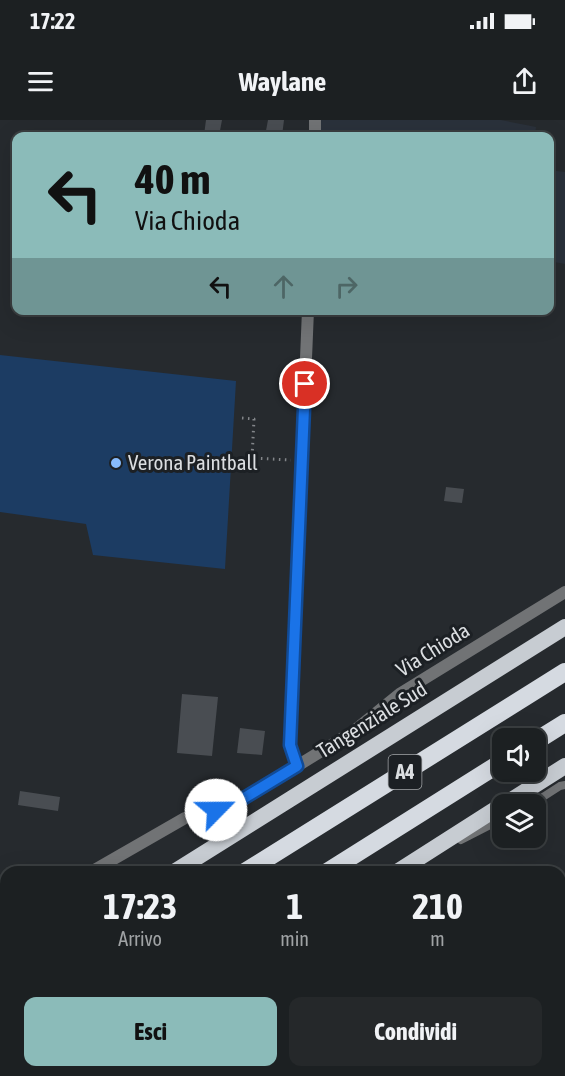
<!DOCTYPE html>
<html lang="it">
<style>
:root{--surface:#1c2022;--page:#25282a;--text:#f1f3f6;--muted:#a0a3a5;--line:#3a3e40;--accent:#8bbbb9}
body{margin:0;font-family:"Asap Condensed",sans-serif;background:var(--page);color:var(--text);height:100vh;display:flex;flex-direction:column;font-size:22px;white-space:nowrap}
*{box-sizing:border-box;margin:0}
p{font-size:20px;color:var(--muted)}
.icon{flex:none;width:33px;height:33px;fill:none;stroke:currentColor;stroke-width:2;stroke-linecap:round;stroke-linejoin:round}
.map{position:relative;flex:1;overflow:hidden}
.panel{position:absolute;left:0px;top:746px;width:566px;height:212px;display:flex;flex-direction:column;background:var(--surface);border-radius:18px 18px 0 0;box-shadow:0 6px 24px #0002,0 0 0 2px var(--line)}
.panel>*{flex:none}
.guide{position:absolute;left:12px;top:12px;width:542px;height:183px;border-radius:12px;box-shadow:0 6px 24px #0002,0 0 0 2px var(--line);background:#8bbbb9;color:#111;overflow:hidden}
.fabs{position:absolute;left:492px;top:608px;display:grid;gap:12px}
.fabs a{display:grid;place-items:center;width:54px;height:54px;border-radius:12px;background:var(--surface);box-shadow:0 6px 24px #0002,0 0 0 2px var(--line);font-size:30px}
.pin{position:absolute;display:grid;place-items:center;width:51px;height:51px;color:#fff;margin:-26px;border:3px solid #fff;border-radius:50%;box-shadow:0 2px 6px #0007}
.me{position:absolute;width:66px;margin:-33px;rotate:67deg;stroke-linejoin:round;filter:drop-shadow(0 0 4px #0008)}
.turn{display:flex;align-items:center;gap:21px;height:126px;padding:0 24px;font-size:27px}
.turn .icon{width:78px;height:78px;stroke-width:2.5}
.turn b{display:block;font-size:42px;line-height:51px}
.lanes{display:flex;align-items:center;height:57px;padding:0 24px;background:#0003;justify-content:center;gap:30px;direction:ltr}
.lanes .off{opacity:.35}
.eta{display:flex;justify-content:space-evenly;align-items:center;height:102px;text-align:center}
.eta b{font-size:36px;font-weight:700;line-height:42px}
.action{display:flex;gap:12px;margin-top:auto;padding:12px 24px}
.action a{flex:1;height:69px;border-radius:12px;background:var(--accent);color:#111;font-size:24px;font-weight:700;line-height:69px;text-align:center}
.action a+a{background:var(--page);color:var(--text)}
.status{display:flex;justify-content:space-between;align-items:center;height:42px;padding:0 30px;background:var(--surface);direction:ltr}
.status svg{height:16px;fill:currentColor}
header{display:flex;justify-content:space-between;align-items:center;height:78px;padding:0 24px;background:var(--surface);font-size:27px;font-weight:700}
.map>svg:first-child{display:block}
.built{fill:#2a313b}
.green{fill:#1c3c63}
.building{fill:#494d52}
.lines{fill:none;stroke-linecap:round;stroke-linejoin:round}
.path{stroke:#83868a;stroke-width:3;stroke-dasharray:1.5 4.5;stroke-linecap:butt}
.service{stroke:#717375;stroke-width:8}
.minor{stroke:#717375;stroke-width:12}
.tertiary{stroke:#717375;stroke-width:12}
.trunk{stroke:#c7ccd2;stroke-width:16}
.motorway{stroke:#d5dae1;stroke-width:18}
.route-casing{stroke:#114b97;stroke-width:15}
.route{stroke:#1a73e8;stroke-width:10}
.poi-dot{fill:#87bbfc;stroke:#1c2024;stroke-width:2}
.labels{text-anchor:middle;stroke-width:6;stroke-linejoin:round;paint-order:stroke}
.shield{fill:#1c2024;stroke:#a2a5a8;stroke-width:1.5}
.shield-label{font-size:20px;font-weight:bold;fill:#dbdee1}
.poi-label{font-size:21px;fill:#dbdee1;stroke:#1c2024;text-anchor:start}
.street-label{font-size:21px;fill:#dbdee1;stroke:#1c2024}
</style>
<div class="status"><b>17:22</b><svg viewBox="0 0 49 12"><path d="M0 12V9h3v3zM5 12V6h3v6zM10 12V3h3v9zM15 12V0h3v12zM26 1h20v11H26zM47 4h2v5h-2z"/></svg></div>
<header><svg class="icon" aria-label="menu" viewBox="0 0 24 24"><path d="M4 6h16M4 12h16M4 18h16"/></svg>Waylane<svg class="icon" aria-label="share" viewBox="0 0 24 24"><path d="M12 15V3M7 8l5-5 5 5M5 13v7h14v-7"/></svg></header>
<div class="map">
<svg width="565" height="956" viewBox="0 0 565 956">
<rect width="100%" height="100%" fill="#262a2e"/>
<path class="built" d="M319,0H501L536,7L535,16H317Z
M549,50L565,52V144L549,141Z"/>
<path class="green" d="M0,235L236,261L225,449L93,435L86,404L0,392Z
M560,858L565,859V956H329L330,951H560Z
M119,951H167L159,956H111Z"/>
<path class="building" d="M206,0H222L219,16L204,15Z
M268,0H284L282,16H265Z
M446,367L464,369L462,383L444,381Z
M182,574L218,577L212,636L177,633Z
M240,608L265,611L262,635L237,633Z
M20,671L60,677L58,691L18,685Z"/>
<g class="lines">
<path class="path" d="M242,298L254,299L252,338L291,340"/>
<path class="service" d="M532,684L560,666L565,665
M461,720L502,699"/>
<path class="minor" d="M315,16V0
M296,646L290,625L308,190"/>
<path class="tertiary" d="M91,752L185,698L232,686L354,611L401,573L565,472
M0,803L6,799"/>
<path class="trunk" d="M505,684L565,646
M174,752L565,507
M397,752L502,685
M0,860L6,856
M69,956L77,951"/>
<path class="motorway" d="M536,621L565,603
M245,752L565,552
M327,752L502,642
M0,904L6,901
M0,955L6,951"/>
</g>
<g class="lines">
<g class="route-casing">
<path id="route" d="M216,690L231,686L297,646L290,625L305,264"/>
</g>
<use href="#route" class="route"/>
</g>
<circle class="poi-dot" cx="116" cy="343" r="6"/>
<g class="labels">
<rect class="shield" x="388.5" y="635" width="33" height="34" rx="4.5"/>
<g class="shield-label">
<text x="405" y="659">A4</text>
</g>
<g class="poi-label">
<text x="128" y="350">Verona Paintball</text>
</g>
<g class="street-label">
<text transform="translate(433 530) rotate(-32)" y="7">Via Chioda</text>
<text transform="translate(372 600) rotate(-32)" y="7">Tangenziale Sud</text>
</g>
</g>
</svg>
<div class="fabs">
<a><svg class="icon" aria-label="sound" viewBox="0 0 24 24"><path d="M4 9h4l5-4v14l-5-4H4zM17 9q2 3 0 6"/></svg></a>
<a><svg class="icon" aria-label="layers" viewBox="0 0 24 24"><path d="M12 4l9 5-9 5-9-5zM3 14l9 5 9-5"/></svg></a>
</div>
<div class="pin" style="left:305px;top:264px;background:#d93025"><svg class="icon" aria-label="arrive" viewBox="0 0 24 24"><path d="M6 21V4h12l-3 4 3 4H6"/></svg></div>
<svg class="me" style="left:216px;top:690px" viewBox="-20 -20 40 40"><circle r="19" fill="#fff"/><path d="M0-13L10 11 0 6-10 11z" fill="#1a73e8"/></svg>
<div class="guide">
<div class="turn"><svg class="icon" aria-label="left" viewBox="0 0 24 24"><path d="M17 20v-9H6M10 6l-5 5 5 5"/></svg><div><b>40 m</b>Via Chioda</div></div>
<div class="lanes"><svg class="icon" aria-label="left" viewBox="0 0 24 24"><path d="M17 20v-9H6M10 6l-5 5 5 5"/></svg><svg class="icon off" aria-label="ahead" viewBox="0 0 24 24"><path d="M12 20V5M6 11l6-6 6 6"/></svg><svg class="icon off" aria-label="right" viewBox="0 0 24 24"><path d="M7 20v-9h11M14 6l5 5-5 5"/></svg></div>
</div>
<section class="panel">
<div class="eta">
<div><b>17:23</b><p>Arrivo</p></div>
<div><b>1</b><p>min</p></div>
<div><b>210</b><p>m</p></div>
</div>
<div class="action"><a>Esci</a><a>Condividi</a></div>
</section>
</div>
